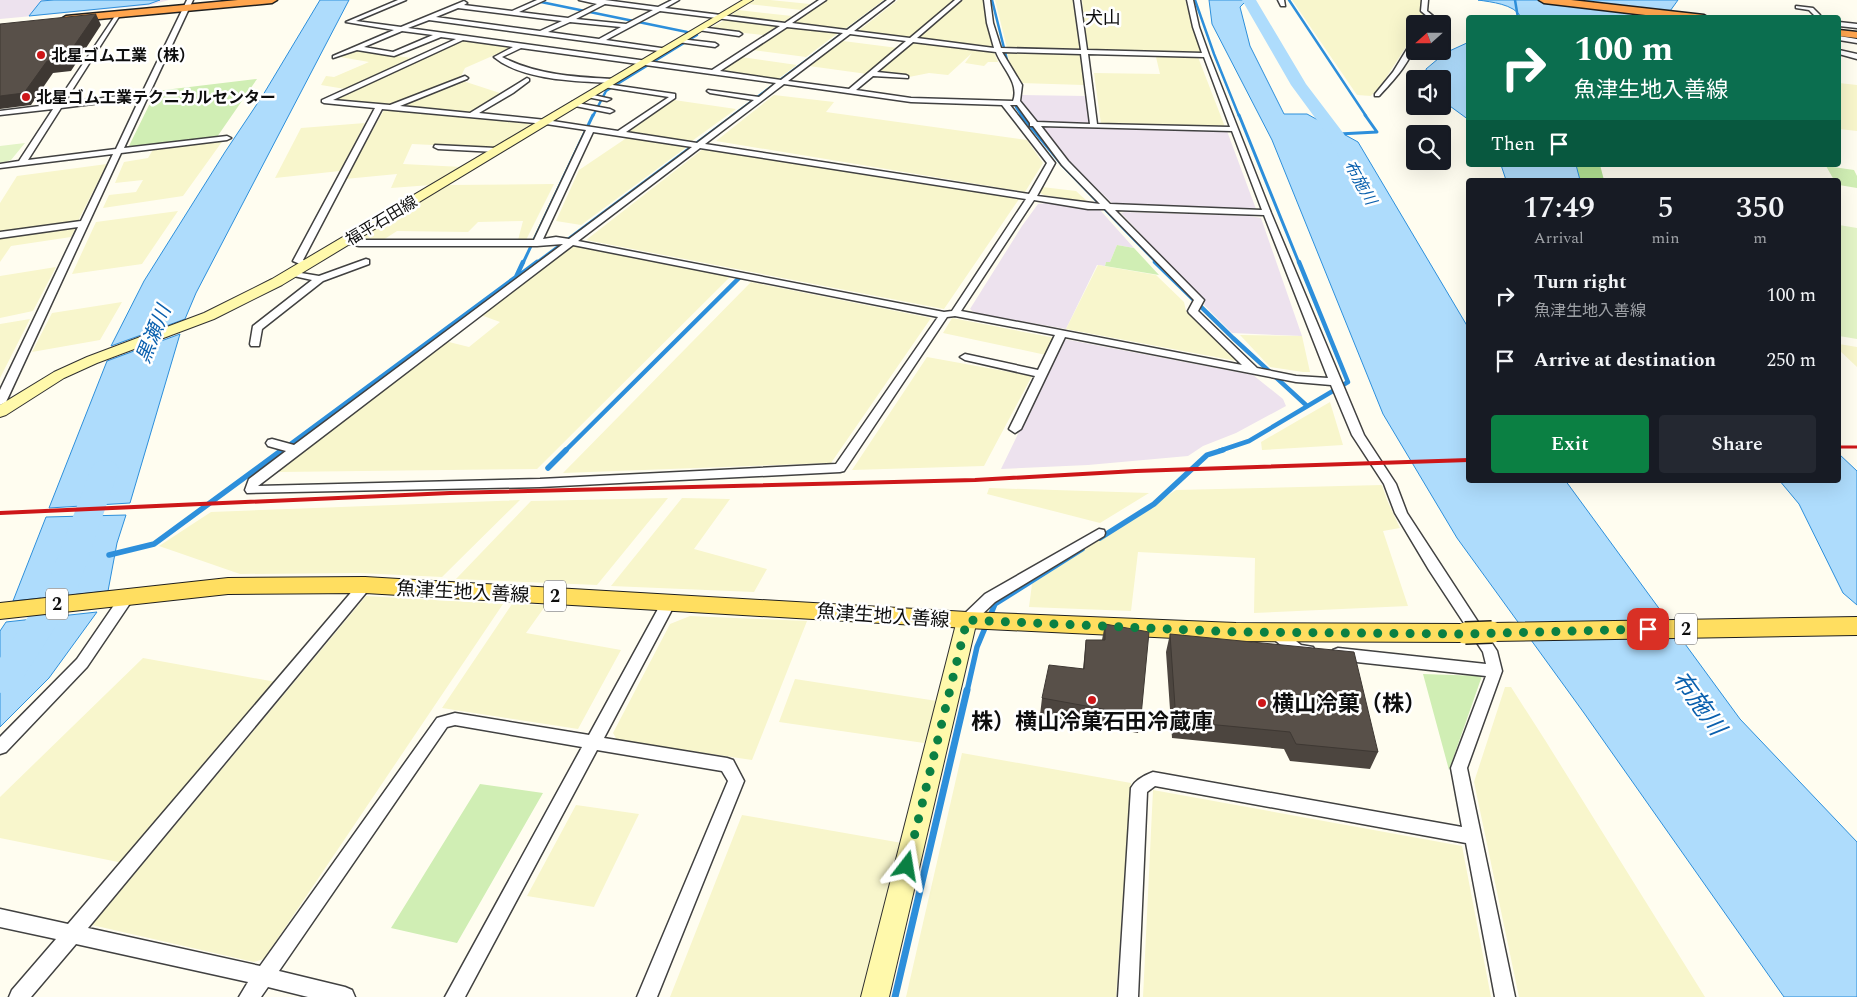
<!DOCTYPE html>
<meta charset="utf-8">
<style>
:root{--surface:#171b24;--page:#242831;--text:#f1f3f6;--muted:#9ea1a6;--accent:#0b8043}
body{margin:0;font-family:Spectral,"Noto Sans JP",serif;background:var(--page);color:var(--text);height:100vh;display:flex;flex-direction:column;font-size:19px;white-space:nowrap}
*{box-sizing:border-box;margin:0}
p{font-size:16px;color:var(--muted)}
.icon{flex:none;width:28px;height:28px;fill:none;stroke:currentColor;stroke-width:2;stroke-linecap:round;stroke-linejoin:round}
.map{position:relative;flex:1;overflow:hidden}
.panel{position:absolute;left:1466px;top:178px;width:375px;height:305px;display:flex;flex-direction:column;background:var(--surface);border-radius:5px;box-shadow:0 5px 20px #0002}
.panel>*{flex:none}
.guide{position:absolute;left:1466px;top:15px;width:375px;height:152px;border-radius:5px;box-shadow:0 5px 20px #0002;background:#0b6e4f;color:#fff;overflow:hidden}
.needle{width:32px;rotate:249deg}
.controls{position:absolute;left:1406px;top:15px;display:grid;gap:10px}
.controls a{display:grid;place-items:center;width:45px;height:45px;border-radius:5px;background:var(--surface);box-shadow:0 5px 20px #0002;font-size:25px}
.pin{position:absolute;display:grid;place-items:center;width:42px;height:42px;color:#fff;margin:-21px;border-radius:10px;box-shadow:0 2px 8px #0006}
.me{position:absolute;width:55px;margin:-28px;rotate:14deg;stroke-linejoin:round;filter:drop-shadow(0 0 4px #0008)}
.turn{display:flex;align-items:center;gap:18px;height:105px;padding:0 25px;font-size:22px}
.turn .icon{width:65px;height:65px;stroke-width:2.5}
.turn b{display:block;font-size:35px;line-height:42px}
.then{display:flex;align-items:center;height:48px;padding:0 25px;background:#0003;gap:10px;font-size:19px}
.eta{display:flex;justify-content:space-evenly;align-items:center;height:85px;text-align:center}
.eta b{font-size:30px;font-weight:600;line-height:35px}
.action{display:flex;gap:10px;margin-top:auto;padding:10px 25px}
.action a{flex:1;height:58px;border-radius:5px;background:var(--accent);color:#fff;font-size:20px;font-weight:600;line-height:58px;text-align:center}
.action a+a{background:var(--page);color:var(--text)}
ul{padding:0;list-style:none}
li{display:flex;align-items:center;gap:15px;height:65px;padding:0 25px}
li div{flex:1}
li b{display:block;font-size:19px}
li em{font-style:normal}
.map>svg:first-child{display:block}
.industrial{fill:#ede2ee}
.farmland{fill:#f8f6cc}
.green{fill:#d0eeb4}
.forest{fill:#b2e192}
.pitch{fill:#e3f4c7}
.water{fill:#aedcfc;stroke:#2d8fdb}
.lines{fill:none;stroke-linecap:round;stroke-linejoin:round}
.stream-far4{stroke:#2d8fdb;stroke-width:2.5}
.stream-far3{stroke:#2d8fdb;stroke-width:3}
.stream-far2{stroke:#2d8fdb;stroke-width:4.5}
.stream-far1{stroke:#2d8fdb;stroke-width:5.5}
.stream{stroke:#2d8fdb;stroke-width:7}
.river{fill:#aedcfc;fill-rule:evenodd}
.street-casing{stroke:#414141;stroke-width:3}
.secondary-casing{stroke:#303030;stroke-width:2}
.primary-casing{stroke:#1f1f1f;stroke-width:2}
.highway-casing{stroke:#1f1f1f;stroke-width:3}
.street{fill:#fff;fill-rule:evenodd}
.secondary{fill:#fff9ab;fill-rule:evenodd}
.primary{fill:#ffde60;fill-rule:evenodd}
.highway{fill:#ffa54e;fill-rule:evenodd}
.rail-far1{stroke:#cd1719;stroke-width:3}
.rail{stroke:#cd1719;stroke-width:4}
.primary-bridge-casing{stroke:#1f1f1f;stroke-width:24;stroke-linecap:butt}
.primary-bridge{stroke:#ffde60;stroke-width:21}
.wall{fill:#4c453f}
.shaded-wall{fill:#3e3833}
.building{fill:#585049;stroke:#3e3833}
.route{stroke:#0b8043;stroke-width:9;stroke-dasharray:0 16.2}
.poi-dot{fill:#cd1719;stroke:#fff;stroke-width:2}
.labels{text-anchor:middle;stroke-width:5;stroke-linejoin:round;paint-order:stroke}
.far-poi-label{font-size:16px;font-weight:bold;fill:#0e0e0e;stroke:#fff;text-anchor:start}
.far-water-label{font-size:16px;font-style:italic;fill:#0a60ae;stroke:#fff}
.far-street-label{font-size:16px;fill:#0e0e0e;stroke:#fff}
.far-quarter-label{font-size:18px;fill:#0e0e0e;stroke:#fff}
.shield{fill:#fff;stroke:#565656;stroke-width:1}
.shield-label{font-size:18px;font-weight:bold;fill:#0e0e0e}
.street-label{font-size:19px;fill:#0e0e0e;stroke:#fff}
.water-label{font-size:20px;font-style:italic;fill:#0a60ae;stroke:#fff}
.near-poi-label{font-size:22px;font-weight:bold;fill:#0e0e0e;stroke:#fff;text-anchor:start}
.near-water-label{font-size:24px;font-style:italic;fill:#0a60ae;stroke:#fff}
</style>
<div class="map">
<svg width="1857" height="997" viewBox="0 0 1857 997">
<rect width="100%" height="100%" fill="#fffdf0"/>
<path class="industrial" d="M0,0H169L151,5L0,19Z
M1021,95L1086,96L1090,124L1034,123L1022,107Z
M1038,126L1227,131L1256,209L1113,204L1069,162Z
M1046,203L1100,210L1134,248L1117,245L1110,262H1106L1105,266L1097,265L1066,329L975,313L970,309L1022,226L1038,204Z
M1125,212L1250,216L1261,218L1302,336L1232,333L1204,305L1205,302L1121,213Z
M1064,339L1253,375L1283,399L1286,406L1236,433L1203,446L1188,456L1088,465L1001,469Z"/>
<path class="farmland" d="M754,0H770L810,4L801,10L748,4Z
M827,0H884L845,29L793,23Z
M898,0H954L910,37L858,31Z
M963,0H983L992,47L918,38Z
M995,0H1074L1080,50L1007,48Z
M1082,0H1185L1201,52L1088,50Z
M1292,0H1421V11L1426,16L1421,24H1415V33L1382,84L1371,96L1357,95Z
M738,10L792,16L784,22L734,16L732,14Z
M725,20L778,26L763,35L708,29Z
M789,27L838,33L806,57L753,50Z
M462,39L513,47L465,68L460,78L390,105L331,101Z
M843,41L898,48L867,74L809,66Z
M914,42L994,52L998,62H988L984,66L965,63L972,53L948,75L929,73L909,77L877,73Z
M356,50L411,58L345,89L321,85L326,76L334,77L369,62L340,57Z
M1007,53L1081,54L1084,85L1020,83L1011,67Z
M741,57L797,65L778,79L720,71Z
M1156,57H1198L1225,127L1101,124L1094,73L1160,74Z
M463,81L503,94L469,113L402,107L401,106Z
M1839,83L1857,85V131L1839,129Z
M774,95L834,102L826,112L1027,140L1043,163L1025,192L716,141Z
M674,100L736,109L692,141L627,132Z
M384,110L533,122L532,124L493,148L412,144L403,164L462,167L431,185L391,188L397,174L345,179Z
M365,123L340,171L275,178L301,128Z
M628,137L688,146L581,225L556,221L579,170Z
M224,139L183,196L103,208L109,195L136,192L143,180L115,183L124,162L148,158L154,148Z
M703,149L1019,199L944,309L586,240Z
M107,164L78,221L0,233V203L17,176Z
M554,184L526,240H518L523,221L478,222L468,232L397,231L383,240H358L446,185Z
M1042,187L1076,191L1088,202L1044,195L1040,193Z
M178,211L142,264L72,274L96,222Z
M77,226L71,237L11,246L0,262V236Z
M574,245L731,276L537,469L278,472L445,341L469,347L500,322L478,314Z
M1098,265L1156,275L1184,302L1186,311L1192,315L1237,361L1066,329Z
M56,267L33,311L0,318V276Z
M751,282L931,318L831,463L563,473Z
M122,302L100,340L32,352L52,313Z
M952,318L1055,338L1046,355L943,333Z
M30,319L0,378V324Z
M1240,335L1302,336L1310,372H1303L1270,367Z
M1839,344L1857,347V367L1839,350Z
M927,357L1032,376L984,466L852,470Z
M1330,402L1343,445L1262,450L1261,442Z
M1382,485L1387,500L1400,528L1383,531L1408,606L1254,613L1255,558L1138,552L1131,611L1029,607L1032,584L1176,490Z
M989,488L1149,493L1100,523L987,494Z
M668,498L597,585L456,579L531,501Z
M682,498L730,499L694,549L767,569L754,592L611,586Z
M520,500L442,577L359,573L240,574L159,546L211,512Z
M366,596L503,604L264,959L254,962L92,925Z
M512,604L546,605L526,633L621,650L578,729L442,708Z
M690,616L807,621L752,760L617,740L613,733L670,624Z
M143,658L276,682L123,863L0,838V797Z
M795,679L937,701L924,743L779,722Z
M1505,687H1511L1545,740L1705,997H1519L1474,782Z
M962,753L1131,783L1116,997H906Z
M1153,790L1462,846L1491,997H1143Z
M576,805L639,814L594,907L527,896Z
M742,815L902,843L862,997H670Z"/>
<path class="green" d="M257,79L217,137L128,148L156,91Z
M1826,166L1854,170L1857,176V188L1839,185V180H1834Z
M1117,245L1134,248L1159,275L1105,266L1106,262H1110Z
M1423,674L1482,676L1449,770Z
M480,784L543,793L457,943L391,928Z"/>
<path class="forest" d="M1517,165H1600L1604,180H1521Z"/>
<path class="pitch" d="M25,143L11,160L0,164V146Z
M1839,225L1857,228V339L1839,336Z"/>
<path class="water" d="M54,0H160L149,4L29,16L41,1Z
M320,0H349L196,293L185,319L111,346L144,281L225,152L263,95Z
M1209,0H1247L1240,7L1250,46L1284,114H1307L1358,142L1469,329V480H1565L1740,719L1857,842V997H1784L1584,713L1457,538L1383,414L1272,140L1212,24Z
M1478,0H1678L1665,18L1521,17C1514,4 1491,2 1478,0Z
M1469,42V120L1443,101L1442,79H1428L1426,69L1445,53Z
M1501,165H1576L1580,180H1506Z
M180,334L130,503L49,508L107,361Z
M1839,454L1857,471V605L1843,593L1799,504L1779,480H1839Z
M126,515L117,543L108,591L13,601L46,517Z
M97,612L49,678L0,727V631L6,622Z"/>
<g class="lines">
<path class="stream-far4" d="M992,0L1008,64
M1195,0L1214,54L1239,116
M1289,0L1366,116
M1515,0L1518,18
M541,2L687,32
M1021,91L1016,107L1022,116
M593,116L606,91L697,35
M732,116L887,0"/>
<path class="stream-far3" d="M1021,115L1063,166L1157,263
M1239,115L1299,263
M1339,134L1377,132L1365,115
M523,263L593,115
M536,263L734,115"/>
<path class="stream-far2" d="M1155,262L1233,338L1306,405
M517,277L537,262
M281,451L516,277L523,262
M565,451L741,276
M1219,451L1249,441L1348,382L1299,262"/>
<path class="stream-far1" d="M548,468L566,450
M1100,538L1154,504L1207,455L1223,450
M109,555L154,544L282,450
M967,691L977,647L995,604L1082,549"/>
<path class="stream" d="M895,997L967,690"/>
<path class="river" d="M1242,0H1256L1306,84L1344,134L1357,159L1354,163L1348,164L1342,163L1327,134L1291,85Z
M105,460L115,463L119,469L75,596L23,678L12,689L0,693V658L44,593L91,469L95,463Z"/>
<g class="street-casing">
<path id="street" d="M187,0H193L124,148L227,136L231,138L227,140L121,153L6,402L0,405V390L78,227L0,238V232L81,221L113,154L0,168V164L19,161L53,109L0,115V111L56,104L117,13L120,15L64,103L142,93ZM140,98L116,149L28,160L61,108Z
M398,0H406L356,21L401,27L464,1L467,3L464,5L512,11L537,0H545L519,12L568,18L597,4L579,0H605L658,7L672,0H679L665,8L785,23L819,0H826L792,23L847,30L887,0H894L854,31L910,38L955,0H961L917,38L994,48L987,23L984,0H990L993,23L1001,48L1081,50L1074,0H1080L1087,50L1202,53L1193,27L1187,0H1193L1199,27L1209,55L1271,213L1364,435L1396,484L1407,513L1497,651L1502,671L1467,768L1515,997H1495L1466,843L1155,786L1147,792L1138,997H1118L1131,788C1135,780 1145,775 1153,772L1462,827L1451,768L1486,676L1338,660L1333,658L1331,654L1333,650L1338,648L1486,664L1483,652L1429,570L1395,513L1384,484L1352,435L1331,385L1296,382L1065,337L1021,429L1015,433L1009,429L1035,376L965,360L960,357L965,354L1038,370L1055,335L955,316L947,317L844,471L840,472L540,487L247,493L245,490L249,479L286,451L268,446L266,443L268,440L272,439L294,445L563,244L537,246H359L343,243L342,241L346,238L359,240H534L586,130L546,124L382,109L303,260L312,264L307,267L293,261L375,108L324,103L322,102V100L456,39L441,37L394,56L357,50L333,58V56L394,30L346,22ZM605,4L653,10L626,24L576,19ZM458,8L562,21L540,31L436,17ZM660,11L780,26L712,70L408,28L429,20L666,52L669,50L668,49L606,40ZM570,22L621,27L599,39L548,32ZM787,27L843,33L781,80L720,71ZM402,31L433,35L393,52L364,47ZM850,34L906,41L849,89L788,81ZM463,40L513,47L494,57C523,81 578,81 614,83L617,81L614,79C575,77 537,75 502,57L521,48L776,83L759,97L708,90L707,91L710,93L754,100L697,143L626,132L675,98V94L606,84L603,86L604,87L669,97L618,131L546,120L479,113L513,93L529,81V79L527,78L470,113L400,106L467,79L468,78L465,76L390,105L333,100ZM913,42L996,52C1002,68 1020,83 1013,101L911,98L856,90L873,76L908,78V76L906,75L877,72ZM1002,52L1081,54L1090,124L1037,122L1020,101L1022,85ZM1088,54L1204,57L1230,127L1097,124ZM784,84L911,102L1002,105L1047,163L1029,194L705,144ZM1010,105H1017L1030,123V126H1033L1062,165L1100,204L1037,196L1055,163ZM1041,126L1232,131L1262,210L1110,204L1068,161ZM593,132L692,147L569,239L556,237L543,239ZM700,148L1026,199L952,311L944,312L578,241ZM1034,200L1088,209H1105L1194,300L1188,311L1189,313L1242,365L961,311ZM1115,210L1264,215L1328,378L1296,376L1257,368L1198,311L1204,300L1202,298ZM573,245L938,317L836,464L540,479L258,486Z
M1278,0H1284L1285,6H1281Z
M1422,0H1428L1427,11L1433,16L1428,24H1422L1427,16L1421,11Z
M1796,6L1813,8L1820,15L1818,18H1811L1814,15L1809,10L1796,8Z
M1839,22L1857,24V28L1839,26Z
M700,27L739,32L742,34L739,36L698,30Z
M1839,36L1857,39V43L1839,40Z
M680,39L715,43L718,45L715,47L678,42L677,41Z
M1415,39C1415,58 1392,82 1379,96H1375V94L1393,72L1412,41Z
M1839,50L1857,54V59L1839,54Z
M589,94L611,99L607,101L587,97L586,96Z
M572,102L610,109L614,111L610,113L575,106L571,104Z
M435,145L496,148L500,150L496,152L438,149L434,147Z
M366,259L369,260V264L323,281L262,329L259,346H251L250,344L253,326L312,280L289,275V271L319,276Z
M1099,529L1104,530L1105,533L1104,536L995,602L972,624L967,625L962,624L960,620L962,616L985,594Z
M365,580L370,582L372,585L370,588L88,928L260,966L437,718L455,713L589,735L664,598H674L676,602L604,738L727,758L733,760L744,781L657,997H637L728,781L722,771L597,750L465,997H445L582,747L455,725L447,727L279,971L345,987L352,990L355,997H308L268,987L261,997H239L248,982L76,944L31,997H9L12,990L56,939L0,927V909L68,924L360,582Z
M128,591L133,592L135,596L87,667L6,752L0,754V737L77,659L123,592Z
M1276,628L1281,629L1301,645L1313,647L1315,651L1313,655C1295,661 1284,647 1271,637L1269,633L1271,629Z"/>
</g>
<g class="secondary-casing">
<path id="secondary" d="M743,0H753L282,285L214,319L97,363L64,378L6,415L0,417V405L54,372L87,357L204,313L272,279Z
M967,613L974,615L977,620L889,997H861L957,620L960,615Z"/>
</g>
<g class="primary-casing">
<path id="primary" d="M365,577L967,612L1236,623L1465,624L1473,627L1476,633L1473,639L1465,642L1236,641L967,628L365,593L228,594L0,619V603L228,578Z
M1857,617V635L1492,641L1484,638L1481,632L1484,626L1492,623Z"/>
</g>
<g class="highway-casing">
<path id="highway" d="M238,0H277L272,3L66,22L61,19L66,16Z
M1539,0H1571L1704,15L1709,18H1671L1544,3Z
M1839,30L1857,32V38L1839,36Z"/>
</g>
<use href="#street" class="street"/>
<use href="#secondary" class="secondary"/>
<use href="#primary" class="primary"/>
<use href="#highway" class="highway"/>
<path class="rail-far1" d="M1839,447H1857"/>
<path class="rail" d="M0,513L450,493L975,480L1136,471L1469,460"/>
<g class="primary-bridge-casing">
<path id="primary-bridge" d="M1465,633L1492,632"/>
</g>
<use href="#primary-bridge" class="primary-bridge"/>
</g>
<path class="wall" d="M1105,624L1141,716L1138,733L1040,715L1042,698L1083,669L1086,640H1102Z
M1170,634L1378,752L1370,769L1290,761L1284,749L1172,738L1166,652Z"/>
<path class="shaded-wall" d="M96,14L101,25L71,71L53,73L31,105L0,109V96L47,61Z"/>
<path class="building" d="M96,14L65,59L47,61L24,93L0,96V24Z
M1105,624L1149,632L1141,716L1042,698L1049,665L1084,669L1086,640H1105Z
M1170,634L1354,652L1378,752L1296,744L1290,732L1176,721Z"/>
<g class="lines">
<path class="route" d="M907,866L967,620L1236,632L1465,634L1648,629"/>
</g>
<g class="poi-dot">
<circle cx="41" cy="55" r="5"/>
<circle cx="26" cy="97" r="5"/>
<circle cx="1092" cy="700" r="5"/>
<circle cx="1262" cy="703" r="5"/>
</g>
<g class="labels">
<g class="far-poi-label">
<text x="51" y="61">北星ゴム工業（株）</text>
<text x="36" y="103">北星ゴム工業テクニカルセンター</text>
</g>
<g class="far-water-label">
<text transform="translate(1361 182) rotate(61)" y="6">布施川</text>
</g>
<g class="far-street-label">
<text transform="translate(381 220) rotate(-31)" y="6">福平石田線</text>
</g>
<g class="far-quarter-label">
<text x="1103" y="24">犬山</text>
</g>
<g class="shield">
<rect x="544" y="580.5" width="22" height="31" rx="4"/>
<rect x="46" y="588.5" width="22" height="31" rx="4"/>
<rect x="1675" y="613.5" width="22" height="31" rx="4"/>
</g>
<g class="shield-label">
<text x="555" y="602">2</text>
<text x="57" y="610">2</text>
<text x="1686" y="635">2</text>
</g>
<g class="street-label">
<text transform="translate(463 591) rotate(3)" y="7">魚津生地入善線</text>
<text transform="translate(883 615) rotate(4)" y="7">魚津生地入善線</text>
</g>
<g class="water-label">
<text transform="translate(153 334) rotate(-68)" y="7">黒瀬川</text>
</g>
<g class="near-poi-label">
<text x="1272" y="711">横山冷菓（株）</text>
<text x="1092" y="729" text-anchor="middle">株）横山冷菓石田冷蔵庫</text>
</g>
<g class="near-water-label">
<text transform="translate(1699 703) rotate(54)" y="8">布施川</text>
</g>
</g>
</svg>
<div class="controls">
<a><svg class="needle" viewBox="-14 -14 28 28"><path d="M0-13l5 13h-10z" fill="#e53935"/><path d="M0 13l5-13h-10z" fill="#9ea1a6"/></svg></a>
<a><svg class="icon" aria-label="sound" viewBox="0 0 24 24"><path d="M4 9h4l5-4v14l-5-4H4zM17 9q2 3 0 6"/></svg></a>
<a><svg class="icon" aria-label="search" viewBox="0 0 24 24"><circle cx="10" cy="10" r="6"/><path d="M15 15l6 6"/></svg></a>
</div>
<div class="pin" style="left:1648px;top:629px;background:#d93025"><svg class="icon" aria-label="arrive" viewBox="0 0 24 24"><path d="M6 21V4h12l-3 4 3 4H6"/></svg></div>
<svg class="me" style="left:907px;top:866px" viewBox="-20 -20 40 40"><path d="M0-17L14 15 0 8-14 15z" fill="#0b8043" stroke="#fff" stroke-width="4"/></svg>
<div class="guide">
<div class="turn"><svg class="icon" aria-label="right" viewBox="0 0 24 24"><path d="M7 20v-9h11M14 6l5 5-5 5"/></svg><div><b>100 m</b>魚津生地入善線</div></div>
<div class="then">Then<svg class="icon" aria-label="arrive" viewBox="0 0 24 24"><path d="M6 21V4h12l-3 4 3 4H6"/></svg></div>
</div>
<section class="panel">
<div class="eta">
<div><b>17:49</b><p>Arrival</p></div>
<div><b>5</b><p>min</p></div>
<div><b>350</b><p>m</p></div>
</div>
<ul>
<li><svg class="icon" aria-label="right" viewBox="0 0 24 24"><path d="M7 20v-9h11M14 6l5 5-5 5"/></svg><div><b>Turn right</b><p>魚津生地入善線</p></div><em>100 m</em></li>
<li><svg class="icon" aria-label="arrive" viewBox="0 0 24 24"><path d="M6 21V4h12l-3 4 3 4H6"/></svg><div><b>Arrive at destination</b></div><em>250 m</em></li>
</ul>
<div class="action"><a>Exit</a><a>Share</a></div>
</section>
</div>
